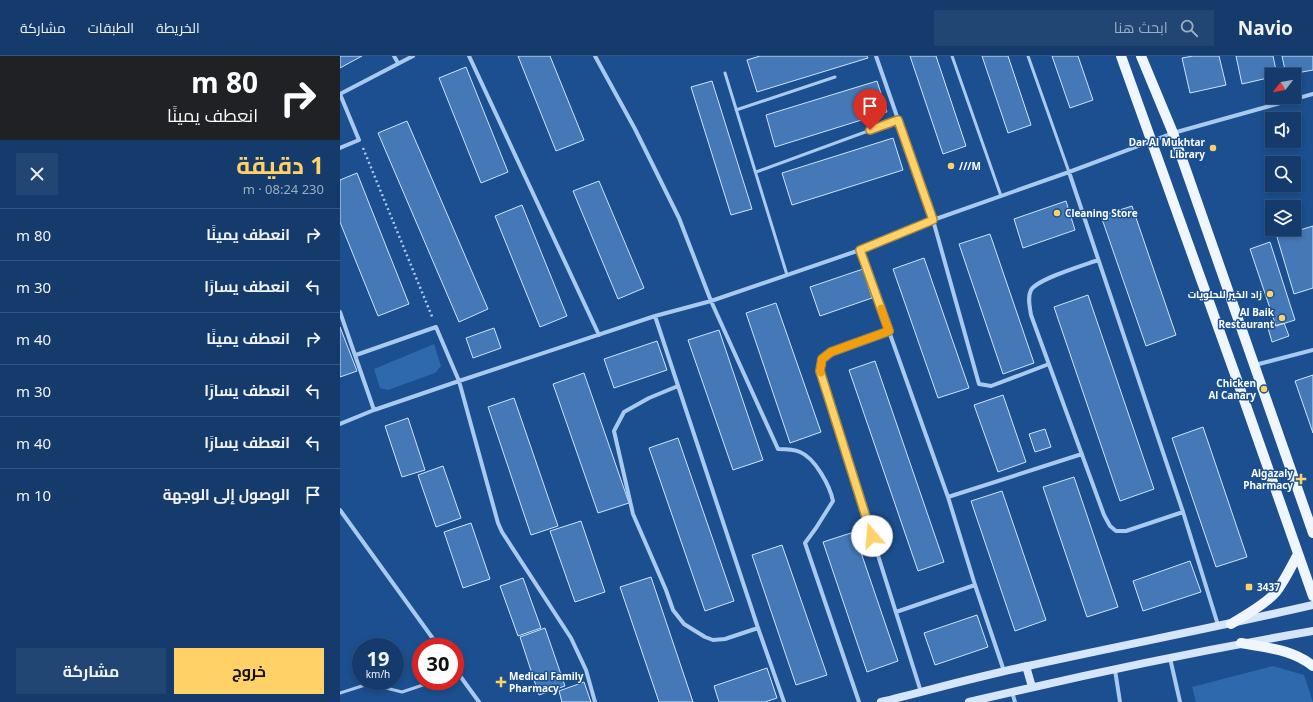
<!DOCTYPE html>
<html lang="ar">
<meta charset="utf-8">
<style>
:root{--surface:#143b6b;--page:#214673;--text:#f1f3f6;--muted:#9dadc1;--line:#33557e;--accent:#ffd166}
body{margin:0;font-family:"Noto Sans",Cairo,sans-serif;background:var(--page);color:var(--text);direction:rtl;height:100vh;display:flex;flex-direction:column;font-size:15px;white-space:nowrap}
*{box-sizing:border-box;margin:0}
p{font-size:13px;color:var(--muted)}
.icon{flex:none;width:22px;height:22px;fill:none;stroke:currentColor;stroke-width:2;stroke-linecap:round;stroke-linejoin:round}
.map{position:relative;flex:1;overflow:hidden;direction:ltr}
.side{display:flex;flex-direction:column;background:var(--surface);width:340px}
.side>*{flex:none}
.top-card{background:#202124;color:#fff;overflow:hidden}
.needle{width:26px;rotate:239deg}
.buttons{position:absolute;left:925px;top:12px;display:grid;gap:8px}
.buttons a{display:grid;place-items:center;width:36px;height:36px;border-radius:0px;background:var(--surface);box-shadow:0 2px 6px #0003,0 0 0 1px var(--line);font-size:20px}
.speed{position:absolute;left:12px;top:582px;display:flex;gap:8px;font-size:20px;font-weight:700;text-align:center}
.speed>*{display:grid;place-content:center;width:52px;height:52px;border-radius:50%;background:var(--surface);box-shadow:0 2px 6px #0003,0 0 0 1px var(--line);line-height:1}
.speed small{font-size:10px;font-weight:400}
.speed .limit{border:6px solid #d22;background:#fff;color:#111}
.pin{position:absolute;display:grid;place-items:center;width:34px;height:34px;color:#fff;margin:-41px -17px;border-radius:50% 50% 50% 0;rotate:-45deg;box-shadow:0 0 4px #0007}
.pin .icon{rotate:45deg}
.me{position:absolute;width:44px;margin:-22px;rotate:342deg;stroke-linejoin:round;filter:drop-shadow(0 0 3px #0008)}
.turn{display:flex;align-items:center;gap:14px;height:84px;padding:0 16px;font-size:18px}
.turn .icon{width:52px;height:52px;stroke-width:2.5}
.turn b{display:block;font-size:28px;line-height:34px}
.round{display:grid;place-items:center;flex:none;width:42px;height:42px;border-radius:0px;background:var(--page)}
.overview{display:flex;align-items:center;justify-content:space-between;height:68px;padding:0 16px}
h1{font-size:24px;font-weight:700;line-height:30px;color:var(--accent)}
.action{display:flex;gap:8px;margin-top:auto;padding:8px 16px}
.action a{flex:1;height:46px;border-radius:0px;background:var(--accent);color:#111;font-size:16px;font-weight:700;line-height:46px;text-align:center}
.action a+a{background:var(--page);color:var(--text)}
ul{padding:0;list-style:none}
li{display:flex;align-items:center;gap:12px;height:52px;padding:0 16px;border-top:1px solid var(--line)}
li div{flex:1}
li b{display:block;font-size:15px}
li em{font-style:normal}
header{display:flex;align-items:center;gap:24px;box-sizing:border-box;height:56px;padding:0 20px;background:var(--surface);border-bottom:1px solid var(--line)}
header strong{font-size:19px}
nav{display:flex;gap:22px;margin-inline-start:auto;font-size:14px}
.search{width:280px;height:36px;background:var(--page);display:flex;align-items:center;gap:10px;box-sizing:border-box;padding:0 14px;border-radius:0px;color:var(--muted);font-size:15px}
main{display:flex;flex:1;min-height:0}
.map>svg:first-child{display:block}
.green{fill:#2e69ad}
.building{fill:#4478b7;stroke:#cfe3fa}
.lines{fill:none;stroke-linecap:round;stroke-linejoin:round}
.path{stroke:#a9c9ee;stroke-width:2.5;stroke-dasharray:2 3;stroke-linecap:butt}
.lane{stroke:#a9c9ee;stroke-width:3}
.street{stroke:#a9c9ee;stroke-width:4}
.secondary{stroke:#d6e6fa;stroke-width:8}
.primary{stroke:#f0f6ff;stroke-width:10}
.route-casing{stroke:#a68842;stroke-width:10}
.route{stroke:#ffd166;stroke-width:7}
.slow{stroke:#f59e0b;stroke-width:7}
.poi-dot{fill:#ffd166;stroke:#1b4f8f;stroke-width:1.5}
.labels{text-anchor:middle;stroke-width:3;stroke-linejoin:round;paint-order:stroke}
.poi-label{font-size:10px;font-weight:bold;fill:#fff;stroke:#1b4f8f;text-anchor:end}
</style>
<header>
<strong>Navio</strong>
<div class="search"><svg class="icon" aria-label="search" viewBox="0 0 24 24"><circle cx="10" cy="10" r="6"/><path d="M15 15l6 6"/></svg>ابحث هنا</div>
<nav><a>الخريطة</a><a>الطبقات</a><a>مشاركة</a></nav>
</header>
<main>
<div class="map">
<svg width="973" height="646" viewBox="0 0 973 646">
<rect width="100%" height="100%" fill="#1b4f8f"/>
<path class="green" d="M94,288L101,310L95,317L48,334L40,332L34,313Z
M933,610L964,619L973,646H856L852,631Z"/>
<path class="building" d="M0,0H22L0,12Z
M178,0H210L244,84L216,95Z
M420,0H527L528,2L417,36L407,4Z
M570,0H596L626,90L603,98Z
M642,0H668L691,69L668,77Z
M712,0H738L753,44L730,52Z
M853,0H879L886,29L850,37L842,2Z
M896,0H933L937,19H932V21L902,28Z
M942,0H973V14L946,19Z
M126,11L168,116L141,127L99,22Z
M372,25L412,153L391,159L351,31Z
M537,25L547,56L435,91L426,59Z
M67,65L148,253L119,266L38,77Z
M553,82L563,114L452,149L442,117Z
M17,117L69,248L38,260L0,166V124Z
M259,125L304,232L278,243L233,135Z
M726,145L735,174L683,192L674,163Z
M182,149L227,260L200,271L155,160Z
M792,150L836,279L806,290L761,160Z
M973,170V232L954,238L937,181Z
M650,178L694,307L663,318L619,188Z
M930,186L955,264L936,270L910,193Z
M584,202L629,332L598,342L553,213Z
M523,213L532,242L480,260L470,231Z
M748,239L814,433L780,445L714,251Z
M436,247L481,376L450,387L406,257Z
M944,267L949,280L932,286L928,272Z
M0,271L17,315L0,321Z
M154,272L161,292L133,302L126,282Z
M379,274L423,404L393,414L348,284Z
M317,285L327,314L274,332L264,303Z
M535,305L604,506L578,515L509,314Z
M244,317L289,447L258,457L213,328Z
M973,319V377L955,325Z
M663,339L686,406L658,416L634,349Z
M174,342L218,470L191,479L148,351Z
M68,362L85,414L62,421L45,370Z
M863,371L907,501L876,511L832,382Z
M705,373L711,391L695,396L689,378Z
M338,382L394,545L365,555L309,392Z
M103,410L121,462L96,471L78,419Z
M734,421L778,551L747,561L703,431Z
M662,435L706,564L675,575L631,445Z
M241,465L265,536L235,546L210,475Z
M131,467L150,523L123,532L104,476Z
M514,476L558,605L527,616L483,486Z
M442,489L487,619L456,629L412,499Z
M850,505L861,536L803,555L793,525Z
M311,521L353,646H319L280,531Z
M183,522L201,572L178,580L160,530Z
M637,559L648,591L595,609L584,577Z
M205,572L225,630L199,639L180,581Z
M427,612L437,642L425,646H379L374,630Z
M244,626L251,646H222L219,635Z"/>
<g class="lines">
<path class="path" d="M23,92L93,263"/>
<path class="lane" d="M612,0L661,140
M688,0L729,116
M385,17L447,219
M396,54L495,21
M416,116L558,64
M0,637L25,629L46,632L62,636L83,629L88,625"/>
<path class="street" d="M54,0L58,7
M129,0L259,279
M255,0L295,73L339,162L371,245L438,393C445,393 453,393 460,396C475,402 490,430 493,445L476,472L465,487L519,646
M536,0L593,164L639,328L651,330L709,308
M0,38L73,0
M0,92L19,84L0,38
M729,116L843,456L878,569
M520,194L608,441L635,529L664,615
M758,204C744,209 697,223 691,234C687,242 690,251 691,259L764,459L770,470L776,475H786L843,456
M0,256L34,354
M315,260L418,572L444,646
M549,275L491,296L482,303L480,315L581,636
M16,299L96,271L119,325L158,467L162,476L231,582L246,614L255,646
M915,309L973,294
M338,330L309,342L284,356L274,375L293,458L326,534L333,554L344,568L365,581L373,584L385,583L418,572
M0,368L34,354L119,325L315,260L371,245L520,194L593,164L729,116L833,77L973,38
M608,441L742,398
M0,454L99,591
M556,556L635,529
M830,602L840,646
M115,613L139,646
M775,614L780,646
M672,636L675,646"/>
<path class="secondary" d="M686,610L692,631
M541,646C590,634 639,620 688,610C783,589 878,571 973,549
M629,646C743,619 858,595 973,575"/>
<path class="primary" d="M781,0L896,321L973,540
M801,0L833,77L973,477
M891,568C903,561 928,546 936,536C945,524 951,511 958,498
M901,587C927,592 952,593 973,610"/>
</g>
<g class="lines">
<g class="route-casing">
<path id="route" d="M530,74L558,64L593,164L520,194L549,275L491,296L482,303L480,315L532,480"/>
</g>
<use href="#route" class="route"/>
<path class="slow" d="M481,317L480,315L482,303L491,296L549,275L541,252"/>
</g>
<g class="poi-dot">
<circle cx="873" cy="92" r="4"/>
<circle cx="611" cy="110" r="4"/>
<circle cx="717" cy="157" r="4"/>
<circle cx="930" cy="238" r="4"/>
<circle cx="942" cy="262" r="4"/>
<circle cx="924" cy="333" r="4"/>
<path d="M959 417h4v4h4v4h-4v4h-4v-4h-4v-4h4z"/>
<rect x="905" y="527" width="8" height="8" rx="2"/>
<path d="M159 620h4v4h4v4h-4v4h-4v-4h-4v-4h4z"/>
</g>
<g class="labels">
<g class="poi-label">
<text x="865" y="90">Dar Al Mukhtar<tspan x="865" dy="12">Library</tspan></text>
<text x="619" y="114" text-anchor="start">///M</text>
<text x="725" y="161" text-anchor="start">Cleaning Store</text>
<text x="922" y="242">زاد الخير للحلويات</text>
<text x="934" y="260">Al Baik<tspan x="934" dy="12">Restaurant</tspan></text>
<text x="916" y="331">Chicken<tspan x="916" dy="12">Al Canary</tspan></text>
<text x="953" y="421">Algazaly<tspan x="953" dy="12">Pharmacy</tspan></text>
<text x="917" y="535" text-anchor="start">3437</text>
<text x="169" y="624" text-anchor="start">Medical Family<tspan x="169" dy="12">Pharmacy</tspan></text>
</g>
</g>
</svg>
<div class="buttons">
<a><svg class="needle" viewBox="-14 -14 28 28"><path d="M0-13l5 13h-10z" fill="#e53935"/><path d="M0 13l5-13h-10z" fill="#9dadc1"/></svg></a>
<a><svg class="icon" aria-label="sound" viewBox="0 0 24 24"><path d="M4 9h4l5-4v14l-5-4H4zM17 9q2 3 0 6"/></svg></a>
<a><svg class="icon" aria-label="search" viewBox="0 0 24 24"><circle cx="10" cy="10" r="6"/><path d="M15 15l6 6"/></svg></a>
<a><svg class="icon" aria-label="layers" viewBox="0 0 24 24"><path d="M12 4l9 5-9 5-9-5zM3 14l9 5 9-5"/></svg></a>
</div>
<div class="speed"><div>19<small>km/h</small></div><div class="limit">30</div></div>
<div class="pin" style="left:530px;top:74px;background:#d93025"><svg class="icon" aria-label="arrive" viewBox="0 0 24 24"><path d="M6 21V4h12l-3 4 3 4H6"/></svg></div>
<svg class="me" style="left:532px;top:480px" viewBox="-20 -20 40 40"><circle r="19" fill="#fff"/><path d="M0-13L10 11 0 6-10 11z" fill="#ffd166"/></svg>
</div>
<section class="side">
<div class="top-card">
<div class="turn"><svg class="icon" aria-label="right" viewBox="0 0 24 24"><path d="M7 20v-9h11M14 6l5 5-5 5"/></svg><div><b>80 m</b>انعطف يمينًا</div></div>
</div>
<div class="overview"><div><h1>1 دقيقة</h1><p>230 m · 08:24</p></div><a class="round"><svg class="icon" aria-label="close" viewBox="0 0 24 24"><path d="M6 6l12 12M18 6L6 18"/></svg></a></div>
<ul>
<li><svg class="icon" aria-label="right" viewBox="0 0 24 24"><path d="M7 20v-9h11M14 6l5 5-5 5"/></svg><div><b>انعطف يمينًا</b></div><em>80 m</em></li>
<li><svg class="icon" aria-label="left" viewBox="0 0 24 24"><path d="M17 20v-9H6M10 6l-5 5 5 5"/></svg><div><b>انعطف يسارًا</b></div><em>30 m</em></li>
<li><svg class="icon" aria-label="right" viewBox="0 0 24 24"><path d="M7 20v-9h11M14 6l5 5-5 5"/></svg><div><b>انعطف يمينًا</b></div><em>40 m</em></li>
<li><svg class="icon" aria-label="left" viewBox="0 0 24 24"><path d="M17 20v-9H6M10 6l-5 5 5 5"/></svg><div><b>انعطف يسارًا</b></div><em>30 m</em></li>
<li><svg class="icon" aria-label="left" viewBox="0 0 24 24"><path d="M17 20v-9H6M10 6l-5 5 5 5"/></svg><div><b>انعطف يسارًا</b></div><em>40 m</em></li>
<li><svg class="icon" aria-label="arrive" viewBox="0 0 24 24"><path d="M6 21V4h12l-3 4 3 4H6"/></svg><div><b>الوصول إلى الوجهة</b></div><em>10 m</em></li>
</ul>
<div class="action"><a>خروج</a><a>مشاركة</a></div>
</section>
</main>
